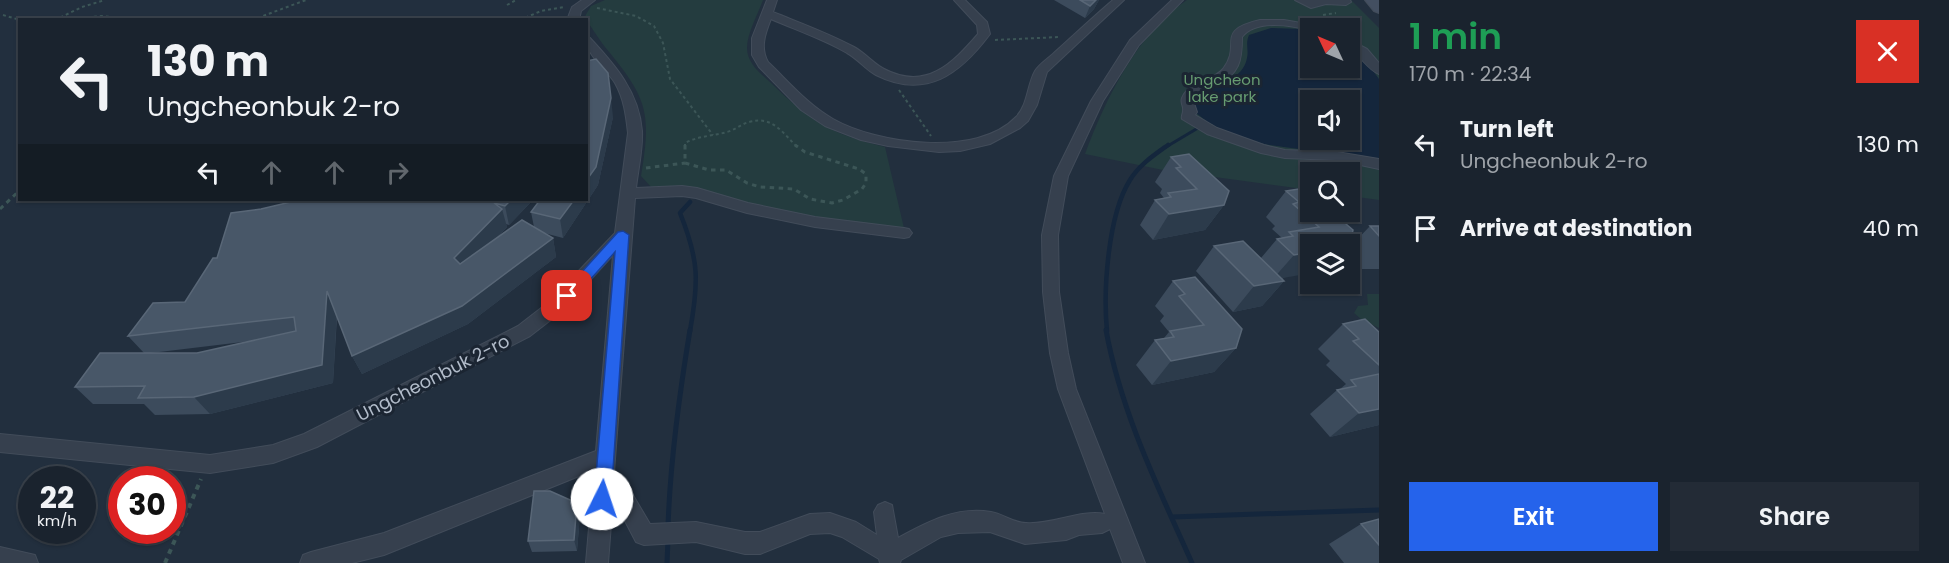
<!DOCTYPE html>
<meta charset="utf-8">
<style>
:root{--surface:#1a232e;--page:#232b36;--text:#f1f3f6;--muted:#9fa4aa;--line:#38404a;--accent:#2563eb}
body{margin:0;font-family:Poppins,sans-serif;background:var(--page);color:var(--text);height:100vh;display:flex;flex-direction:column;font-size:22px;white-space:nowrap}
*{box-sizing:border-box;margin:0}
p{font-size:20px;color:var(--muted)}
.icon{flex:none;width:33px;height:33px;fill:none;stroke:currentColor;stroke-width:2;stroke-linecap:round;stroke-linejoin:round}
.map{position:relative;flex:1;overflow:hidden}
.sheet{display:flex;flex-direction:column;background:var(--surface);width:570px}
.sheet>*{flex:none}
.top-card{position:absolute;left:18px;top:18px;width:570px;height:183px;border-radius:0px;box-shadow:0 2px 4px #0004,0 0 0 2px var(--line);background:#1a232e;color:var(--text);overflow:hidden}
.needle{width:39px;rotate:314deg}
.fabs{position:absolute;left:1300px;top:18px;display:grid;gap:12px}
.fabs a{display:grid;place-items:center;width:60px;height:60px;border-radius:0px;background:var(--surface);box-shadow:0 2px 4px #0004,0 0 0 2px var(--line);font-size:30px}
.speed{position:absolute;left:18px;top:466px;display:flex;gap:12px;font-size:30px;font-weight:700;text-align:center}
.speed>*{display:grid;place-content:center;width:78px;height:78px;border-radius:50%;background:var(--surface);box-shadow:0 2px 4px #0004,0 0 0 2px var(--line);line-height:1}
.speed small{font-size:15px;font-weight:400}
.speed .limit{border:9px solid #d22;background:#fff;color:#111}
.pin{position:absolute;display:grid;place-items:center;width:51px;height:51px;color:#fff;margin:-26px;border-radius:12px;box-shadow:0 3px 9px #0006}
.me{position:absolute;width:66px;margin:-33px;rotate:4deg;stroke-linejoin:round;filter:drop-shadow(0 0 4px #0008)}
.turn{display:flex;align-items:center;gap:21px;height:126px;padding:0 30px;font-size:27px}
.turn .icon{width:78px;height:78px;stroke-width:2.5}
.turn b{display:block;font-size:42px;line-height:51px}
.lanes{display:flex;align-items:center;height:57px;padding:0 30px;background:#0003;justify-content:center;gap:30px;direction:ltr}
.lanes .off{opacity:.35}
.round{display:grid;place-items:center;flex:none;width:63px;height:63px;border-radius:0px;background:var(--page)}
.summary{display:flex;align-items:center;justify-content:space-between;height:102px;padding:0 30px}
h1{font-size:36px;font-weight:600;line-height:45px;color:#1e9e55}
.action{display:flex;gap:12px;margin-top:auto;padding:12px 30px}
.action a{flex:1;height:69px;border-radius:0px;background:var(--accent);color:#fff;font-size:24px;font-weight:600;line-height:69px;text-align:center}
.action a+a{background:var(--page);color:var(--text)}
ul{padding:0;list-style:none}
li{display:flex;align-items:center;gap:18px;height:84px;padding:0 30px}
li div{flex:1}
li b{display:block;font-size:22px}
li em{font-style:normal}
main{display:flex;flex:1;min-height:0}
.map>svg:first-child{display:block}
.green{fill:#243c3f;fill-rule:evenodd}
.water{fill:#14263c;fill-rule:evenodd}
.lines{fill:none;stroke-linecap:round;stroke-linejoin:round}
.stream-far2{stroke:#14263c;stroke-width:3}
.stream-far1{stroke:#14263c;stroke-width:4.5}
.stream{stroke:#14263c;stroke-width:5}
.street-casing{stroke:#424c5a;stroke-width:2}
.secondary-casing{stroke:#424c5a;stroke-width:2}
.path-far2{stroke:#3c5657;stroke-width:2;stroke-dasharray:3 3;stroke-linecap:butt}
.path-far1{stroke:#3c5657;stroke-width:3;stroke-dasharray:4.5 4.5;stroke-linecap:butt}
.path{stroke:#3c5657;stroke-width:4;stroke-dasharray:5 5;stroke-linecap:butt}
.street{fill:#36404e;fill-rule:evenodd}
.secondary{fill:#434f61;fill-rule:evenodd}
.wall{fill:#3c4b5c;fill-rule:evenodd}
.shaded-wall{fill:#2c3b4b}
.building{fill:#485768;stroke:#596777;stroke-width:1.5}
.route{fill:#2563eb;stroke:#184099;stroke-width:1.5}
.labels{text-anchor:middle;stroke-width:6;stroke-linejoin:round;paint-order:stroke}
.far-park-label{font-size:15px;fill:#679c71;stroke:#1b2532}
.street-label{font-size:18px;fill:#b1bbc9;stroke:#1b2532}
</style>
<main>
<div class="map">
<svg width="1379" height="563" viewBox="0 0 1379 563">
<rect width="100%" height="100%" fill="#222f3e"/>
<path class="green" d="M605,0H763C758,14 747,33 747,48C747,63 760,73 770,82C810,121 830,134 885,147L904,228L843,222L652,188L641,176C652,111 647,98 605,47C598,38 590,24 584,18L591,6Z
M1187,0H1351L1379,28V200L1350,196V172H1311V190L1163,170L1085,154C1105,100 1138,32 1187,0ZM1311,28H1350V68H1311ZM1311,100H1350V140H1311Z
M1367,294H1379V328L1361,319L1354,313L1358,306L1368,305Z"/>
<path class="water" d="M1271,28L1303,29L1311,31V68H1350V49L1368,64L1379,79V159C1317,145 1248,157 1196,113L1194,104L1199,94C1216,85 1243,80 1247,58C1249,49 1245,44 1249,35ZM1311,100H1350V140H1311Z"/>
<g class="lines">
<path class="stream-far2" d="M1166,147L1208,122"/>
<path class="stream-far1" d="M690,202L680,213C699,260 699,281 690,331
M1107,331C1103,290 1108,215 1130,180C1139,165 1154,155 1168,145"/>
<path class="stream" d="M1106,330C1121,412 1158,487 1192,563
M1172,517L1379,510
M668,528C670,461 679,396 690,330
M667,563L668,540"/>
<g class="street-casing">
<path id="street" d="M582,0H595L581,11L579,20H567L572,7Z
M767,0H777L773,12C800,23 828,33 854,47C865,53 873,63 884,69C926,91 952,64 978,34L977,25L954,0H965L987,22L990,34C960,74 926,100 876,75C865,69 858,59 847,53C823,39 796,30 771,19C765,34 760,48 768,62C789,82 808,105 833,119C877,144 977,158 1016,117C1028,105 1027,85 1035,71C1039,64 1049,58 1055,52C1074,35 1093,17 1113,0H1124L1047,72L1037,105L1028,121L1020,128L990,144L960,151L939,152L888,146L861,140L825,126L801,110L759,67L752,55V38Z
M1172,0H1183L1139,45L1103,101L1068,176L1058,235L1059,292L1068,353L1076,389L1145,563H1123L1110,529L1102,533L1079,535L1066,540L1025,544L990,532L958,533L941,537L901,560L900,563H880L879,559L842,537L830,533L810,534L760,554H745L696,542L644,545L636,542L613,498L608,563H586L594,470L384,555L352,563H300L303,555L311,552L384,533L596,451L613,255L561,312L530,336L317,447L273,463L210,473L0,452V434L210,455L273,445L304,434L518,326L549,302L615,233L628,133C626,115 624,99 615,83C605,67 586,56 586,37L590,38C615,65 639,92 642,131C643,149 638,170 636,188L682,186L697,188L748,203L815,217L904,228L909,229L912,233L909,237L904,238L815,227L747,213L696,198L682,196L635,198L613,485L620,482L627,485L650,524L696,522L745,532H760L810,514L830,513L856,522L877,535L874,512L878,505L885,502L892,505L898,538C927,522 957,506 991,512C1003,514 1014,523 1026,523C1052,525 1081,509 1105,514L1058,389L1050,353L1043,292L1042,235L1054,176L1091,101L1130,40Z
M1295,0H1350L1351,2L1346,5L1326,4L1311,8Z
M1260,20H1284L1318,26L1320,28H1311V31C1292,25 1256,19 1242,37C1242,60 1240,74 1216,85C1209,88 1202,90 1196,97L1193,100L1197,112L1195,115L1217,128L1264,145L1285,150L1337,152L1379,159V169L1337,160L1285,158L1261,153L1207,134L1182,119C1181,116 1183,114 1183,111C1184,106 1180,103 1182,98C1189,81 1212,82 1223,69C1243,44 1213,31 1260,20Z
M1350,40L1367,49L1379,63V74C1368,70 1361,56 1350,49Z
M0,547L35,555L38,563H0Z"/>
</g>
<g class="secondary-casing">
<path id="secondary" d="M1365,0H1379V13L1374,11Z"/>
</g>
<path class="path-far2" d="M507,5L516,0
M597,8L636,16L654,26L663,43L670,79L713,135
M3,15L20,20
M1323,15L1336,13
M55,20L82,7L105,0
M58,20L103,16L131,20
M252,20L306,0
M520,20L541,11L565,7
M995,40L1060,37
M899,90L931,136
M685,147V143C698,136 713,136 727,132C735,130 741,124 749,122C772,115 783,133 797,147"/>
<path class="path-far1" d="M685,145V163
M685,163L709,170H726L747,183L760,187L794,189L810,199L832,203L843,200L862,189L866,183V174L859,169L805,152L795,145
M646,168L685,163
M0,209L20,190"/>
<path class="path" d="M165,563L201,479"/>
<use href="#street" class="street"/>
<use href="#secondary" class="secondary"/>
</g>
<path class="wall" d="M1054,0H1099L1094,9L1085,18Z
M613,117L598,185L563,238L544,233L553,238L556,257L468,324L362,374L352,356L337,317L333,383L210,414L155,415L144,404H93L75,387L144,353L128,336L185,302L217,258L261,209L299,200H533L509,225L506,224L507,227L497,238L534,227L531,212ZM251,341L197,353H151Z
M1171,157L1224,205L1205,230L1153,240L1140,225L1155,200L1164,198L1160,193L1162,189L1155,182Z
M1286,191L1353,230L1282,279L1284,281L1262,306L1233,312L1196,271L1214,246L1261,258L1277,239L1282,238L1272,229L1275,226L1266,217Z
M1370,226H1379V269H1361L1350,256V247Z
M1173,281L1236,348L1214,372L1152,385L1136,365L1155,340L1164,338L1169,332L1160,321L1164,316L1155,306Z
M1343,324L1379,332V425L1330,437L1310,414L1337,390L1340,389L1346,384L1326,365L1330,361L1318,349Z
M577,503L580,515L577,551L532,552L528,541Z
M1379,519V563H1344L1329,544L1361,524Z"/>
<path class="shaded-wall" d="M1094,0H1099L1094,9L1085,18L1090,6Z
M611,98L613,117L598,185L563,238L560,219L574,200H586V181Z
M511,200H533L509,225L505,206Z
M1224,205L1205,230L1153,240L1169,214Z
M502,209L507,227L460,276L454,258Z
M553,238L556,257L468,324L362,374L352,356Z
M1311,252V273L1272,280L1294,255Z
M1284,281L1262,306L1233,312L1254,286Z
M327,291L337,310L333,383L210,414L194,397L322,365Z
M1236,348L1214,372L1152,385L1171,361Z
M1379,409V425L1330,437L1359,413Z
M577,503L580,515L577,551L574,540Z"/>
<path class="building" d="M1080,0H1096L1090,6Z
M596,59L608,73L611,98L596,167L586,181V61Z
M1189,154L1229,191L1224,205L1169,214L1155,200L1171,197L1168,193L1197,189L1176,168L1181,167L1171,157Z
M1305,188L1311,193V212H1332L1353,230L1350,244H1311V252L1294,255L1277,239L1293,236L1289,232L1319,227L1293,204L1299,202L1286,191Z
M299,200H511L505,206L494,203L502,209L454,258L460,264L522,220L553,238L462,306L352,356L327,291L322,365L194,397L138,398L145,386L75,387L100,353H197L296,331L294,317L128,336L153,303L185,302L213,258H217L231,213L261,209Z
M540,200H574L560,219L531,212Z
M1370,226H1379V236Z
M1243,241L1284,281L1254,286L1214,246Z
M1195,277L1242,329L1236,348L1171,361L1155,340L1174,337L1170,331L1204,325L1179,296L1185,294L1173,281Z
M1365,319L1379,332V365L1353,341L1359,339L1343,324Z
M1379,374V409L1359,413L1337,390L1356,386L1351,380Z
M534,491H550L577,503L574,540L528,541Z
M1379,519V545L1361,524Z"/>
<path class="route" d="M623,231L629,235L611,499L608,504L602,507L596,504L594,499L615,252L572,300L567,301L560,296L618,232Z"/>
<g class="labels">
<g class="far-park-label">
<text x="1222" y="85">Ungcheon<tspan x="1222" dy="17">lake park</tspan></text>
</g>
<g class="street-label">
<text transform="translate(433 378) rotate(-27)" y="6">Ungcheonbuk 2-ro</text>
</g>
</g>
</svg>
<div class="fabs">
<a><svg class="needle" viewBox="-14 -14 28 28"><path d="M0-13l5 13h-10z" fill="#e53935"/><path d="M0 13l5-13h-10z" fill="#9fa4aa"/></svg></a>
<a><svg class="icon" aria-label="sound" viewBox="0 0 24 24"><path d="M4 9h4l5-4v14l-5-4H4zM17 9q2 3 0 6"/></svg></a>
<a><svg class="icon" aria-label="search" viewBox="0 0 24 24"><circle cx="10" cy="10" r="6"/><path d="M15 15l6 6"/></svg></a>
<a><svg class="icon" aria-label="layers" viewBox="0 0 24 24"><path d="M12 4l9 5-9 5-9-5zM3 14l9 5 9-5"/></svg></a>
</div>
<div class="speed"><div>22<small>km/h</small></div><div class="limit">30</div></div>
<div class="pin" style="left:567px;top:296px;background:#d93025"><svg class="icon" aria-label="arrive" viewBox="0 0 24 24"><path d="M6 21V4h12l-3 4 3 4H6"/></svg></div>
<svg class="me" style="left:602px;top:499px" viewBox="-20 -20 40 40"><circle r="19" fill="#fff"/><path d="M0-13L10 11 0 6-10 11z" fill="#2563eb"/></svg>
<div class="top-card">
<div class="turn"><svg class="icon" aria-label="left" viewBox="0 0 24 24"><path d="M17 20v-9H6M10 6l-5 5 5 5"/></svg><div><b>130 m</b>Ungcheonbuk 2-ro</div></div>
<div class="lanes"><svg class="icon" aria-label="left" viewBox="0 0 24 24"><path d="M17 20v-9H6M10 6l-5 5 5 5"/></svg><svg class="icon off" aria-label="ahead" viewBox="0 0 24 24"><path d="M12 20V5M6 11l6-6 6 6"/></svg><svg class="icon off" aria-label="ahead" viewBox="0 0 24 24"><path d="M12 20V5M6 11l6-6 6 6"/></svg><svg class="icon off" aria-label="right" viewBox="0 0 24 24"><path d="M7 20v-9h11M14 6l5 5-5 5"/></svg></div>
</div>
</div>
<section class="sheet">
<div class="summary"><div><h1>1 min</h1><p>170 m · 22:34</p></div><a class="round" style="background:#d93025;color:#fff"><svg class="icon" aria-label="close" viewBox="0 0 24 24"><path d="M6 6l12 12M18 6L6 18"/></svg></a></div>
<ul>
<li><svg class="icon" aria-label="left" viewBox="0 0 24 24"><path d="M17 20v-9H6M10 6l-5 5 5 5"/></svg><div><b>Turn left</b><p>Ungcheonbuk 2-ro</p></div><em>130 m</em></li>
<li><svg class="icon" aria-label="arrive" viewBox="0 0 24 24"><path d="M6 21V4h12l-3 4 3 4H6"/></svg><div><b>Arrive at destination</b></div><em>40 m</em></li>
</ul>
<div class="action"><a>Exit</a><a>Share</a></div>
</section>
</main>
